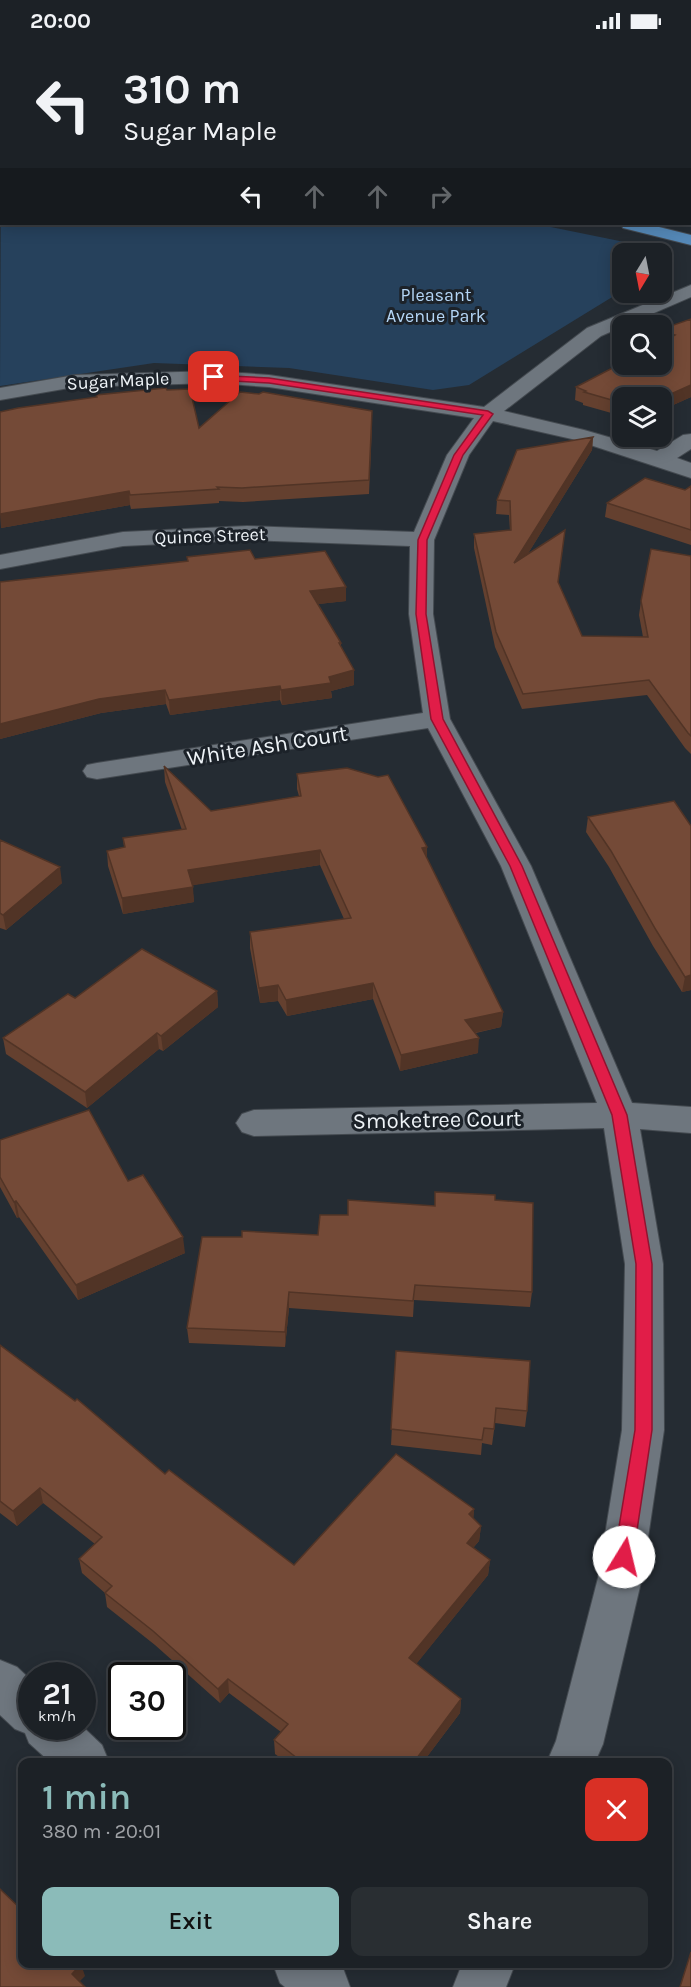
<!DOCTYPE html>
<meta charset="utf-8">
<style>
:root{--surface:#1c2126;--page:#292e32;--text:#f1f3f6;--muted:#a0a3a7;--line:#3a3e43;--accent:#8bbbb9}
body{margin:0;font-family:Karla,sans-serif;background:var(--page);color:var(--text);height:100vh;display:flex;flex-direction:column;font-size:22px;white-space:nowrap}
*{box-sizing:border-box;margin:0}
p{font-size:20px;color:var(--muted)}
.icon{flex:none;width:33px;height:33px;fill:none;stroke:currentColor;stroke-width:2;stroke-linecap:round;stroke-linejoin:round}
.map{position:relative;flex:1;overflow:hidden}
.side{position:absolute;left:18px;top:1716px;width:654px;height:210px;display:flex;flex-direction:column;background:var(--surface);border-radius:12px;box-shadow:0 3px 15px #0003,0 0 0 2px var(--line)}
.side>*{flex:none}
.guide{position:absolute;left:0px;top:0px;width:692px;height:183px;box-shadow:0 3px 15px #0003,0 0 0 2px var(--line);background:#1c2126;color:var(--text);overflow:hidden}
.needle{width:39px;rotate:190deg}
.controls{position:absolute;left:612px;top:201px;display:grid;gap:12px}
.controls a{display:grid;place-items:center;width:60px;height:60px;border-radius:12px;background:var(--surface);box-shadow:0 3px 15px #0003,0 0 0 2px var(--line);font-size:30px}
.speed{position:absolute;left:18px;top:1620px;display:flex;gap:12px;font-size:30px;font-weight:700;text-align:center}
.speed>*{display:grid;place-content:center;width:78px;height:78px;border-radius:50%;background:var(--surface);box-shadow:0 3px 15px #0003,0 0 0 2px var(--line);line-height:1}
.speed small{font-size:15px;font-weight:400}
.speed .limit{border:3px solid #111;border-radius:9px;background:#fff;color:#111}
.pin{position:absolute;display:grid;place-items:center;width:51px;height:51px;color:#fff;margin:-26px;border-radius:12px;box-shadow:0 3px 9px #0006}
.me{position:absolute;width:66px;margin:-33px;rotate:9deg;stroke-linejoin:round;filter:drop-shadow(0 0 4px #0008)}
.turn{display:flex;align-items:center;gap:21px;height:126px;padding:0 24px;font-size:27px}
.turn .icon{width:78px;height:78px;stroke-width:2.5}
.turn b{display:block;font-size:42px;line-height:51px}
.lanes{display:flex;align-items:center;height:57px;padding:0 24px;background:#0003;justify-content:center;gap:30px;direction:ltr}
.lanes .off{opacity:.35}
.round{display:grid;place-items:center;flex:none;width:63px;height:63px;border-radius:12px;background:var(--page)}
.head{display:flex;align-items:center;justify-content:space-between;height:102px;padding:0 24px}
h1{font-size:36px;font-weight:600;line-height:45px;color:var(--accent)}
.action{display:flex;gap:12px;margin-top:auto;padding:12px 24px}
.action a{flex:1;height:69px;border-radius:12px;background:var(--accent);color:#111;font-size:24px;font-weight:600;line-height:69px;text-align:center}
.action a+a{background:var(--page);color:var(--text)}
.status{display:flex;justify-content:space-between;align-items:center;height:42px;padding:0 30px;background:var(--surface);direction:ltr}
.status svg{height:16px;fill:currentColor}
.map>svg:first-child{display:block}
.green{fill:#26415c}
.lines{fill:none;stroke-linecap:round;stroke-linejoin:round}
.minor-casing{stroke:#444a50;stroke-width:2}
.major-casing{stroke:#444a50;stroke-width:2}
.minor{fill:#6e767e;fill-rule:evenodd}
.major{fill:#5589b8;fill-rule:evenodd}
.wall{fill:#64402f}
.shaded-wall{fill:#513426}
.building{fill:#744a37;stroke:#513426;stroke-width:1.5}
.route{fill:#e11d48;stroke:#92132f;stroke-width:1.5}
.labels{text-anchor:middle;stroke-width:6;stroke-linejoin:round;paint-order:stroke}
.far-park-label{font-size:18px;fill:#b4d5f5;stroke:#1c2229}
.far-street-label{font-size:18px;fill:#eff4f8;stroke:#1c2229}
.street-label{font-size:22px;fill:#eff4f8;stroke:#1c2229}
</style>
<div class="status"><b>20:00</b><svg viewBox="0 0 49 12"><path d="M0 12V9h3v3zM5 12V6h3v6zM10 12V3h3v9zM15 12V0h3v12zM26 1h20v11H26zM47 4h2v5h-2z"/></svg></div>
<div class="map">
<svg width="691" height="1945" viewBox="0 0 691 1945">
<rect width="100%" height="100%" fill="#252c33"/>
<path class="green" d="M1,119L2,182H536L654,206L656,211L622,212V249L469,343L433,348L289,326L154,321L0,344Z"/>
<g class="lines">
<g class="minor-casing">
<path id="minor" d="M0,95H2V105H0Z
M691,243V255L601,294L504,369L584,388L657,409L683,393L691,392V407L677,416L691,421V436L572,397L493,379L469,413L434,498L433,572L450,677L531,824L632,1061L691,1065V1091L640,1087L663,1222L664,1388L642,1536L603,1702L595,1720H547L556,1699L598,1536L622,1388L625,1222L604,1086L254,1094L242,1090L236,1081L242,1072L254,1068L597,1061L501,824L428,686L97,737L87,735L83,729L87,723L97,721L423,671L409,572L410,504L247,498L123,504L0,527V513L123,490L247,484L414,490L447,413L474,376L269,345L214,341L75,345L0,358V346L75,333L214,329L269,333L484,365L587,286Z
M0,1618L17,1625L32,1639V1684H82L102,1703L109,1720H50L29,1701L25,1691L15,1687L0,1673Z
M273,1922H337L343,1926L350,1945H285L280,1941Z
M462,1922H515L506,1945H453Z"/>
</g>
<g class="major-casing">
<path id="major" d="M621,182H647L691,193V203L623,186Z"/>
</g>
<use href="#minor" class="minor"/>
<use href="#major" class="major"/>
</g>
<path class="wall" d="M0,0L2,2V84H0Z
M310,0H691V150H690V2H313Z
M691,277V355L662,368V356H622V374L583,363V361L575,358L576,345L662,322V287Z
M167,348L199,386L372,383L369,452L243,460L219,459V461L131,467L130,463L1,486L0,370L96,355V353Z
M593,395L592,408L527,513L565,488L558,541L582,594L643,595L639,573L641,559L691,514V712L685,706L647,653L522,667L495,605L474,506V492L510,489L509,473L496,472L497,458Z
M691,444V503L605,475L607,461L685,448Z
M187,515L255,517L346,559L318,562L341,601V605L354,628V643L331,649L332,656L282,663L280,658L170,673L166,662L101,671L0,697V540L187,519Z
M164,724L211,769L299,754L297,747V732L427,816L503,970L501,985L476,991L478,1011L400,1029L373,957L287,974L278,959L260,961L250,906V890L344,877L320,823L192,843L194,860L123,872L108,824L107,809L124,805L123,796L182,788L165,740Z
M674,759L691,948L682,950L653,904L609,825L586,790L588,775Z
M0,798L62,841L6,888L0,886Z
M217,949L218,965L163,1009L159,1007L87,1066L6,1012L3,996L75,956Z
M0,1098L128,1139L185,1211L78,1258L19,1175L17,1176L0,1145Z
M435,1150L495,1158L532,1250L530,1265L414,1258L413,1275L289,1266L285,1305L189,1301L187,1286L242,1195L318,1193L348,1173L435,1164Z
M0,1303L165,1432L294,1523L474,1467L473,1477L481,1484L479,1499L473,1506L490,1518L488,1533L416,1622L461,1657L460,1671L423,1720H286L275,1712L274,1698L281,1690L229,1651L220,1661L155,1603L107,1565L105,1551L82,1531L79,1517L95,1502L43,1461L17,1484L0,1471Z
M396,1309L527,1369L525,1385L495,1381L492,1403L482,1401L481,1413L391,1403Z"/>
<path class="shaded-wall" d="M691,339V355L662,368V356Z
M593,395L592,408L513,536L514,521Z
M129,449L130,463L1,486L0,472Z
M346,545V559L310,563V549Z
M354,628V643L331,649L332,656L282,663L281,648Z
M280,644V658L170,673L169,658Z
M165,648L166,662L101,671L0,697V682L99,657Z
M427,805V820L422,806Z
M320,808V823L189,844L188,828Z
M60,825L62,841L6,888L3,873Z
M193,845L194,860L123,872L122,856Z
M691,933V948L682,950L685,935Z
M373,941V957L287,974L286,958Z
M278,943V959L260,961L259,946Z
M217,949L218,965L163,1009L161,994Z
M503,970L501,985L464,993L465,978Z
M157,991L159,1007L87,1066L85,1050Z
M479,996L478,1011L400,1029L401,1013Z
M16,1159L19,1175L17,1176L14,1160Z
M183,1195L185,1211L78,1258L76,1243Z
M289,1250V1266L285,1305V1290Z
M40,1446L43,1461L17,1484L13,1469Z
M474,1467L473,1482L469,1472Z
M481,1484L479,1499L465,1515L467,1501Z
M490,1518L488,1533L409,1631V1616Z
M228,1637L229,1651L220,1661L218,1647Z
M461,1657L460,1671L423,1720H414Z
M81,1922L85,1934L75,1944L72,1932Z"/>
<path class="building" d="M0,0H298L297,2H0Z
M333,0H691V10H690V2H337Z
M0,8H2V74L0,73Z
M690,15L691,19V138H690Z
M691,277V343L662,356H622V361L584,350L586,349L576,345L622,321V322H662V301L675,293L662,289V287Z
M166,346L167,348L190,347L199,386L240,350L259,352L263,350L372,369L369,438L242,446L217,445L219,447L130,453L129,449L0,472V370L18,366L97,355L96,353Z
M593,395L514,521L565,488L558,540L582,594L648,595L641,559L651,507L691,514V694L688,691L649,638L523,652L496,590L474,492L511,488L510,459L497,458L517,408Z
M645,436L685,448L691,444V488L607,461Z
M250,508L255,517L325,509L346,545L310,549L341,601H339L354,628L329,635L331,641L281,648L280,644L169,658L165,648L99,657L0,682V540L188,519L187,515Z
M164,724L211,769L301,754L297,732L347,726L378,735L388,733L427,805L422,806L503,970L465,978L479,996L401,1013L373,941L286,958L278,943L259,946L250,890L351,876L320,808L188,828L193,845L122,856L107,809L125,805L123,796L186,787Z
M674,759L691,784V933L685,935L656,888L611,809L588,775Z
M0,798L60,825L3,873L0,871Z
M142,907L217,949L161,994L157,991L85,1050L3,996L68,952L75,956Z
M89,1068L128,1139L143,1133L183,1195L76,1243L16,1159L14,1160L0,1135V1098Z
M435,1150L495,1153V1158L533,1161L532,1250L415,1243L413,1259L289,1250L285,1290L187,1286L202,1195H242V1189L318,1193L320,1173H348V1158L435,1164Z
M0,1303L75,1359L77,1357L165,1432L169,1428L294,1523L396,1412L474,1467L469,1472L481,1484L467,1501L490,1518L409,1616L461,1657L414,1720H302L274,1698L288,1682L228,1637L218,1647L153,1589L105,1551L112,1544L79,1517L102,1495L40,1446L13,1469L0,1459Z
M396,1309L530,1319L527,1369L496,1366L494,1387L484,1386L482,1398L391,1387Z
M0,1847L22,1868V1922H81L72,1932L85,1945H0Z
M691,1910V1945H680Z"/>
<path class="route" d="M211,333L269,336L488,369L493,372L463,413L427,498L426,572L443,677L522,824L627,1073L652,1222V1388L633,1515L630,1520L624,1523L617,1520L614,1515L635,1388L636,1222L612,1073L510,824L431,677L416,572L418,498L454,413L483,373L269,341L214,338L211,337Z"/>
<g class="labels">
<g class="far-park-label">
<text x="436" y="259">Pleasant<tspan x="436" dy="21">Avenue Park</tspan></text>
</g>
<g class="far-street-label">
<text transform="translate(118 339) rotate(-3)" y="6">Sugar Maple</text>
<text transform="translate(210 494) rotate(-2)" y="6">Quince Street</text>
</g>
<g class="street-label">
<text transform="translate(267 703) rotate(-9)" y="8">White Ash Court</text>
<text transform="translate(437 1077) rotate(-1)" y="8">Smoketree Court</text>
</g>
</g>
</svg>
<div class="controls">
<a><svg class="needle" viewBox="-14 -14 28 28"><path d="M0-13l5 13h-10z" fill="#e53935"/><path d="M0 13l5-13h-10z" fill="#a0a3a7"/></svg></a>
<a><svg class="icon" aria-label="search" viewBox="0 0 24 24"><circle cx="10" cy="10" r="6"/><path d="M15 15l6 6"/></svg></a>
<a><svg class="icon" aria-label="layers" viewBox="0 0 24 24"><path d="M12 4l9 5-9 5-9-5zM3 14l9 5 9-5"/></svg></a>
</div>
<div class="speed"><div>21<small>km/h</small></div><div class="limit">30</div></div>
<div class="pin" style="left:214px;top:335px;background:#d93025"><svg class="icon" aria-label="arrive" viewBox="0 0 24 24"><path d="M6 21V4h12l-3 4 3 4H6"/></svg></div>
<svg class="me" style="left:624px;top:1515px" viewBox="-20 -20 40 40"><circle r="19" fill="#fff"/><path d="M0-13L10 11 0 6-10 11z" fill="#e11d48"/></svg>
<div class="guide">
<div class="turn"><svg class="icon" aria-label="left" viewBox="0 0 24 24"><path d="M17 20v-9H6M10 6l-5 5 5 5"/></svg><div><b>310 m</b>Sugar Maple</div></div>
<div class="lanes"><svg class="icon" aria-label="left" viewBox="0 0 24 24"><path d="M17 20v-9H6M10 6l-5 5 5 5"/></svg><svg class="icon off" aria-label="ahead" viewBox="0 0 24 24"><path d="M12 20V5M6 11l6-6 6 6"/></svg><svg class="icon off" aria-label="ahead" viewBox="0 0 24 24"><path d="M12 20V5M6 11l6-6 6 6"/></svg><svg class="icon off" aria-label="right" viewBox="0 0 24 24"><path d="M7 20v-9h11M14 6l5 5-5 5"/></svg></div>
</div>
<section class="side">
<div class="head"><div><h1>1 min</h1><p>380 m · 20:01</p></div><a class="round" style="background:#d93025;color:#fff"><svg class="icon" aria-label="close" viewBox="0 0 24 24"><path d="M6 6l12 12M18 6L6 18"/></svg></a></div>
<div class="action"><a>Exit</a><a>Share</a></div>
</section>
</div>
